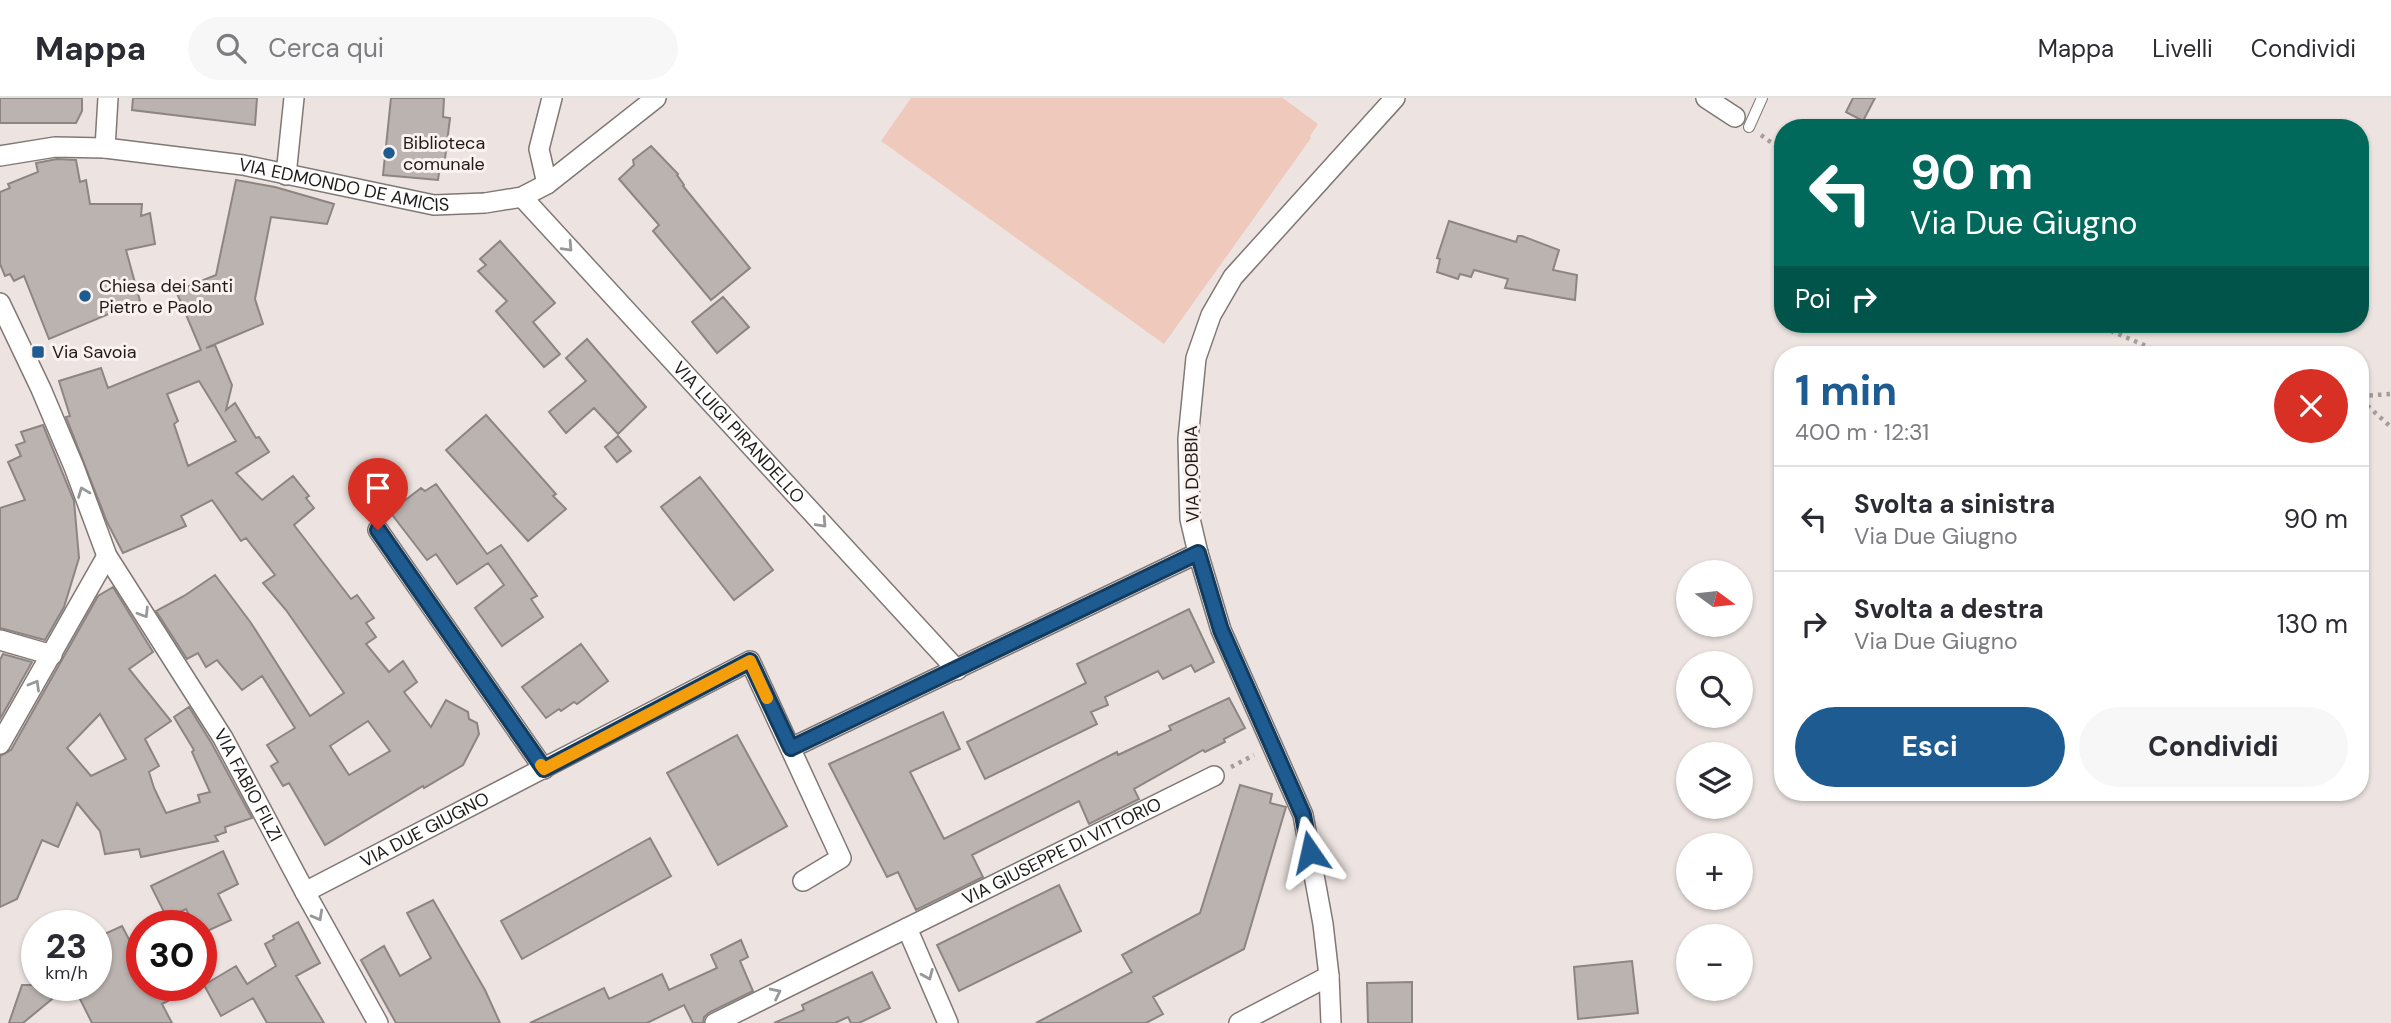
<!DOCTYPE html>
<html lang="it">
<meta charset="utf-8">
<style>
:root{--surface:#fff;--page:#f7f7f7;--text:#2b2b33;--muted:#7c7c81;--line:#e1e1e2;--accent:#1d5b91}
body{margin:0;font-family:"DM Sans",sans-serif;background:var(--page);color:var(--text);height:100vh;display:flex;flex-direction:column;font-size:26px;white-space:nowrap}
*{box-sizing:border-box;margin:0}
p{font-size:23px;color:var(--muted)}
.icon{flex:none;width:38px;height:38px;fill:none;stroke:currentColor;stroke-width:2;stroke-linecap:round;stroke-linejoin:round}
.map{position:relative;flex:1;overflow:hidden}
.drawer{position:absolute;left:1774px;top:248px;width:595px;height:455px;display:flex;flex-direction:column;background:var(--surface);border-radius:28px;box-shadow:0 2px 5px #0004}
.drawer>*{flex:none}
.guide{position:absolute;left:1774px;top:21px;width:595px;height:214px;border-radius:28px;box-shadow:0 2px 5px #0004;background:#00695c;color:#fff;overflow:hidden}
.needle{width:46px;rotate:105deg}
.controls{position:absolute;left:1676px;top:462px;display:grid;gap:14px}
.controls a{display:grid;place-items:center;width:77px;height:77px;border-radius:50%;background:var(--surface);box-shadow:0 2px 5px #0004;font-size:35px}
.speed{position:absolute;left:21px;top:812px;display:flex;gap:14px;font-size:35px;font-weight:700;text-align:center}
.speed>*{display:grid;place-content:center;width:91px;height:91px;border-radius:50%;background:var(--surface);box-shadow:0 2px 5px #0004;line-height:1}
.speed small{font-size:18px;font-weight:400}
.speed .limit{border:10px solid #d22;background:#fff;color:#111}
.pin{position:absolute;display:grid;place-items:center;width:60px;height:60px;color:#fff;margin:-72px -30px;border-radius:50% 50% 50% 0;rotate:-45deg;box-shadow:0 0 7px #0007}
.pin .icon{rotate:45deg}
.me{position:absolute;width:77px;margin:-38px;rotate:349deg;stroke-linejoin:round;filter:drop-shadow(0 0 5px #0008)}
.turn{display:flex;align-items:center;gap:24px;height:147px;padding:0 21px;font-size:32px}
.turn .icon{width:91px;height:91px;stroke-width:2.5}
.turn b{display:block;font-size:49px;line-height:60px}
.then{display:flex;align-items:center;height:66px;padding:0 21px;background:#0003;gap:14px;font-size:26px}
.round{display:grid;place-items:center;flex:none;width:74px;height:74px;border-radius:37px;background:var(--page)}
.head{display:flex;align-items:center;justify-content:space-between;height:119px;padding:0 21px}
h1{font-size:42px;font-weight:700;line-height:52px;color:var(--accent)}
.action{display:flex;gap:14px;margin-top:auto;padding:14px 21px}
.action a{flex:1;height:80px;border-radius:42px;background:var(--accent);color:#fff;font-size:28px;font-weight:700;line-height:80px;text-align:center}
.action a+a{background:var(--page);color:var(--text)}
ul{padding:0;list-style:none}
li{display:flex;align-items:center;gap:21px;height:105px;padding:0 21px;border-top:2px solid var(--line)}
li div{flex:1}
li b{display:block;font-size:26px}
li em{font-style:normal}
header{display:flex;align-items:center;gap:42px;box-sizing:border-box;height:98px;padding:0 35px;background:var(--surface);border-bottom:2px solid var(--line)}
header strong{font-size:33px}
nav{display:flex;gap:38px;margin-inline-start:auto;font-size:24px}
.search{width:490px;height:63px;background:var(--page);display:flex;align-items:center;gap:18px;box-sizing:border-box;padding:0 24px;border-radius:38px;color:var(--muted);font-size:26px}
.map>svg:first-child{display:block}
.green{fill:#efc9bc}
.building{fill:#bbb3b0;stroke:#8d8582;stroke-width:2;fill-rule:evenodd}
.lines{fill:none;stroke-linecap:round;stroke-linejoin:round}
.lane-casing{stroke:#807875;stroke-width:12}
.street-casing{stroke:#807875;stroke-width:22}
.path{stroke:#a49d9b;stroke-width:4.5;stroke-dasharray:3.5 5;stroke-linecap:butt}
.lane{stroke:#fff;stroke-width:10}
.street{stroke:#fff;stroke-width:19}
.oneway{stroke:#999898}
.route-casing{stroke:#133b5e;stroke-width:18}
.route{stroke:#1d5b91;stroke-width:12}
.slow{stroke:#f59e0b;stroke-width:12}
.poi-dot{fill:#1d5b91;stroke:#fbf2ef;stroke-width:2.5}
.labels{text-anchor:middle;stroke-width:6;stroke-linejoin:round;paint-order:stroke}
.poi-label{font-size:18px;fill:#1d1a19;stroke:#fbf2ef;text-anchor:start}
.street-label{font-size:18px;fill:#1d1a19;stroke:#fbf2ef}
</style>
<header>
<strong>Mappa</strong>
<div class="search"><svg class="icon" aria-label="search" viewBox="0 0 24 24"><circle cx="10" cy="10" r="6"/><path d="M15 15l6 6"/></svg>Cerca qui</div>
<nav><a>Mappa</a><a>Livelli</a><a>Condividi</a></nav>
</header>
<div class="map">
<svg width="2391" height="925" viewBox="0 0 2391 925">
<rect width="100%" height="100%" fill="#ede4e1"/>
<path class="green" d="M911,0H1283L1318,26L1310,38L1311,40L1164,246L881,43Z"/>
<path class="building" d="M0,0H82V13L76,25H0Z
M133,0H257L255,27L132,12Z
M391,0H444L443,19L450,20L444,69L440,68L438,82L383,77Z
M1853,0H1875L1863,23L1846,14Z
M651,48L678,76L677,77L684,87L683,88L750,170L711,202L653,133L659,127L619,81L634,67L633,62Z
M57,61L76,62L80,84L86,82L90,106H142L141,118L150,115L155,146L126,152L140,203L49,241L24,178L14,183L10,176L5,178L0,166V94L10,90L8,86L38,74L36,65Z
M236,82L275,89L334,106L327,126L271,119L255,201L263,226L206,250L215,247L232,287L226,312L235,305L256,340L259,339L269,354L236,375L262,402L293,378L309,398L306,400L314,410L294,427L351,501L357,497L374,520L366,525L376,539L366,546L389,574L403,563L417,584L404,594L431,629L446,602L468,614L469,621L477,625L479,636L463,667L424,690L423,688L325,747L289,685L283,688L271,668L278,664L267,647L295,630L262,578L242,592L217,562L206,569L198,555L187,561L156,513L184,498L215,477L251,525L310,618L344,595L286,512L263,485L275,477L246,440L241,443L212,402L181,418L186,428L123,455L107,424L66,319L70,318L59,283L101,270L108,290L201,252L176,193L216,177ZM199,283L236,343L188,368L174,326L178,323L167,296ZM368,623L390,653L349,677L330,648Z
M1449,123L1516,144L1518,138H1522L1559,152L1553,172L1577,177L1575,202L1505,190L1508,181L1474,172L1471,179L1460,176L1458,181L1437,174L1440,161L1437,160Z
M500,143L555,205L533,224L560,256L544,269L496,213L507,203L478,173L486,167L480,161Z
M723,199L749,229L717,255L692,224Z
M587,241L646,309L618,336L594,310L566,335L549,314L586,283L566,260Z
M486,317L556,396L553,398L566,411L528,443L446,352Z
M43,327L74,403L79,460L64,509L45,542L0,530V410L25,402L8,364L21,358L16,347L25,344L21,334Z
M618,338L631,353L617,364L605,349Z
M700,379L773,472L734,502L661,409Z
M436,386L487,456L501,447L537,498L531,501L543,519L502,548L475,510L504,487L488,465L457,486L436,456L427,462L390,414L421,390L425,393Z
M113,489L153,554L129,571L171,623L145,641L159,668L149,674L154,690L166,715L200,704L198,697L210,694L192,654L194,652L174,619L189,609L212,646L252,720L225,729L226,734L215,738L218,743L141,759L139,751L105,756L100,733L77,705L58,749L42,742L17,801L0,809V658L11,652L98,498ZM100,616L126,661L91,678L67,650Z
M1189,511L1214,564L1195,574L1191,567L1163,581L1158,573L1105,599L1108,607L1091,614L1097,626L985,681L967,644L1086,585L1077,566Z
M581,546L608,583L577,606L574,604L561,613L559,611L546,620L522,589Z
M3,556L32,564L0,621V562Z
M1229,600L1245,630L1224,641L1225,644L1205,654L1203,652L1134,691L1139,701L1089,726L1079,703L972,757L983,779L916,812L898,774L887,779L829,666L943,614L960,651L910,674L944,741L1117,654L1118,657L1171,632L1169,628Z
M737,637L787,728L718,767L667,675Z
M1240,687L1272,696L1270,705L1286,709L1244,851L1153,899L1163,916L1146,925H1036L1132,874L1122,857L1200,815Z
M650,740L671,778L522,861L501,823Z
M223,753L238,786L218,796L231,822L201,836V828H195L186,811L167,820L151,788Z
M1059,787L1081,833L959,893L937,847Z
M433,802L485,892L500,925H396L361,862L384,848L400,878L431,860L407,815Z
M298,824L320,865L296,878L324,925H267L253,900L221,918L204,887L236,868L247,886L276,868L265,846L274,841L273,838Z
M122,828L142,866V887H198L162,906L172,925H92L73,887H96V840Z
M741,842L748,859L740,863L753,893L710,914L704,919L703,925H693L684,907L647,925H530L604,890L609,901L662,876L669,892L717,870L711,857Z
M1632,863L1638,915L1578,921L1574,869Z
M872,874L890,910L859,925H851L848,919L835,925H774L804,912L802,907Z
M1412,884V925H1368L1367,885Z
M22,887H69L23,925H9Z"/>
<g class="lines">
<g class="lane-casing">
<path id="lane" d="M1749,29L1762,0"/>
</g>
<g class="street-casing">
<g id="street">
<path d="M1706,0L1735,19"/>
<path d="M105,50L108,0"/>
<path id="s1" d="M0,58L55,49L105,50L243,67L434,107L485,105L522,99L547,86L656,0"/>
<path d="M286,77L294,0"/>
<path d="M547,86L539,51L552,0"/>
<path id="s2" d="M522,99L957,572"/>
<path id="s3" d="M0,205L41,291L74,369L107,458L223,640L305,794L378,925"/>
<path d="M378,432L544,671"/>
<path d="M0,542L52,557"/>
<path d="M0,646L107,458"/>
<path d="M791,650L1198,455"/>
<path id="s4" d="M305,794L750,563L841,760L803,783"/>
<path d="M907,830L948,925"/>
<path id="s5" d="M715,925L1214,678"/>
<path d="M1239,925L1329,878"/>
<path d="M1331,925L1329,878L1323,826L1303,717L1221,532L1198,455L1190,421L1188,341L1196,260L1211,217L1233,179L1395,0"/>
</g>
</g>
<path class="path" d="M1761,37L1783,53
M2095,226L2167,257
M2361,298L2391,296
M2361,302L2391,329
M1231,669L1254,657"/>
<use href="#lane" class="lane"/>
<use href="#street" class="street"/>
</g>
<defs><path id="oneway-chevron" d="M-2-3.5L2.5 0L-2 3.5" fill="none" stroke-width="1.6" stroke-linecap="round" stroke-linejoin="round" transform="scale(1.75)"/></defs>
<g class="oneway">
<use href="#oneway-chevron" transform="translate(568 149) rotate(47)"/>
<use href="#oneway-chevron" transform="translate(83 394) rotate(-111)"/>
<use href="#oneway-chevron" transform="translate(822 425) rotate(47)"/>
<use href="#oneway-chevron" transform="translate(144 515) rotate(58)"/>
<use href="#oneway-chevron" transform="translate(35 587) rotate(-60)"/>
<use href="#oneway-chevron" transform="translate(318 818) rotate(61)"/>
<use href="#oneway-chevron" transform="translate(928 877) rotate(67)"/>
<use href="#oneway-chevron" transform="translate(776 895) rotate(-26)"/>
</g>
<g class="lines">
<g class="route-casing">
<path id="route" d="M378,432L544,671L750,563L791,650L1198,455L1221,532L1303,717L1310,754"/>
</g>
<use href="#route" class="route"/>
<path class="slow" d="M541,667L544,671L750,563L767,600"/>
</g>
<g class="poi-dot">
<circle cx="389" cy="55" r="7"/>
<circle cx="85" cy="198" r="7"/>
<rect x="31" y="247" width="14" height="14" rx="3.5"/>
</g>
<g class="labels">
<g class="poi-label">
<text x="403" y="51">Biblioteca<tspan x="403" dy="21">comunale</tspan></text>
<text x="99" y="194">Chiesa dei Santi<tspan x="99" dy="21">Pietro e Paolo</tspan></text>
<text x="52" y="260">Via Savoia</text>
</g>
<g class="street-label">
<text dy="6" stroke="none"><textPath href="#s1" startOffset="348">VIA EDMONDO DE AMICIS</textPath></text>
<text dy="6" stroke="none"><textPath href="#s2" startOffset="320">VIA LUIGI PIRANDELLO</textPath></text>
<text transform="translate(1192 376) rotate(-91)" y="6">VIA DOBBIA</text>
<text dy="6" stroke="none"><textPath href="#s3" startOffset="544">VIA FABIO FILZI</textPath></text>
<text dy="6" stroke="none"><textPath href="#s4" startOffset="135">VIA DUE GIUGNO</textPath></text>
<text dy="6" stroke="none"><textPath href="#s5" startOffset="387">VIA GIUSEPPE DI VITTORIO</textPath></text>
</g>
</g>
</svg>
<div class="controls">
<a><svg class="needle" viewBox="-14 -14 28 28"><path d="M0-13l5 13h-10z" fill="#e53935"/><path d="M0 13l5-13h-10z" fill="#7c7c81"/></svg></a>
<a><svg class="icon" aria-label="search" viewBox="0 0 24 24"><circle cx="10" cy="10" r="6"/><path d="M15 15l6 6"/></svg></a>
<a><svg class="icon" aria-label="layers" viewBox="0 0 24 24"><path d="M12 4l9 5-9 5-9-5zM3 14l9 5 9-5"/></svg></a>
<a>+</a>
<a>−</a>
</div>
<div class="speed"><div>23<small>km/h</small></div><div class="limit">30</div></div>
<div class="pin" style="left:378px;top:432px;background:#d93025"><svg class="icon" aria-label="arrive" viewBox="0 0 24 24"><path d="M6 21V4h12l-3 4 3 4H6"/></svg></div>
<svg class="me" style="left:1310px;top:754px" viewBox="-20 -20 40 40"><path d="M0-17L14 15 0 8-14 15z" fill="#1d5b91" stroke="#fff" stroke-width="4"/></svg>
<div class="guide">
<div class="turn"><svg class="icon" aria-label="left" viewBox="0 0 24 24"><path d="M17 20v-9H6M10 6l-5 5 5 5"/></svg><div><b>90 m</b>Via Due Giugno</div></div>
<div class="then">Poi<svg class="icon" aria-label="right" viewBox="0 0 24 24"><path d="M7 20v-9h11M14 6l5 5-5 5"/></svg></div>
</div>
<section class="drawer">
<div class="head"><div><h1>1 min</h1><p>400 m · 12:31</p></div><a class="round" style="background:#d93025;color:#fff"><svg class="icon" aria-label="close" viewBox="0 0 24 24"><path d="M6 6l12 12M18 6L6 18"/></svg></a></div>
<ul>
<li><svg class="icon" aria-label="left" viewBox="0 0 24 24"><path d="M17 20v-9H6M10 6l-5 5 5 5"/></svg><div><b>Svolta a sinistra</b><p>Via Due Giugno</p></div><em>90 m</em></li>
<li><svg class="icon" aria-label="right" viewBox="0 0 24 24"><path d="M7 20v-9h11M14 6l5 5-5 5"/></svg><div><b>Svolta a destra</b><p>Via Due Giugno</p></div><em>130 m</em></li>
</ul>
<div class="action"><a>Esci</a><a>Condividi</a></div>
</section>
</div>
